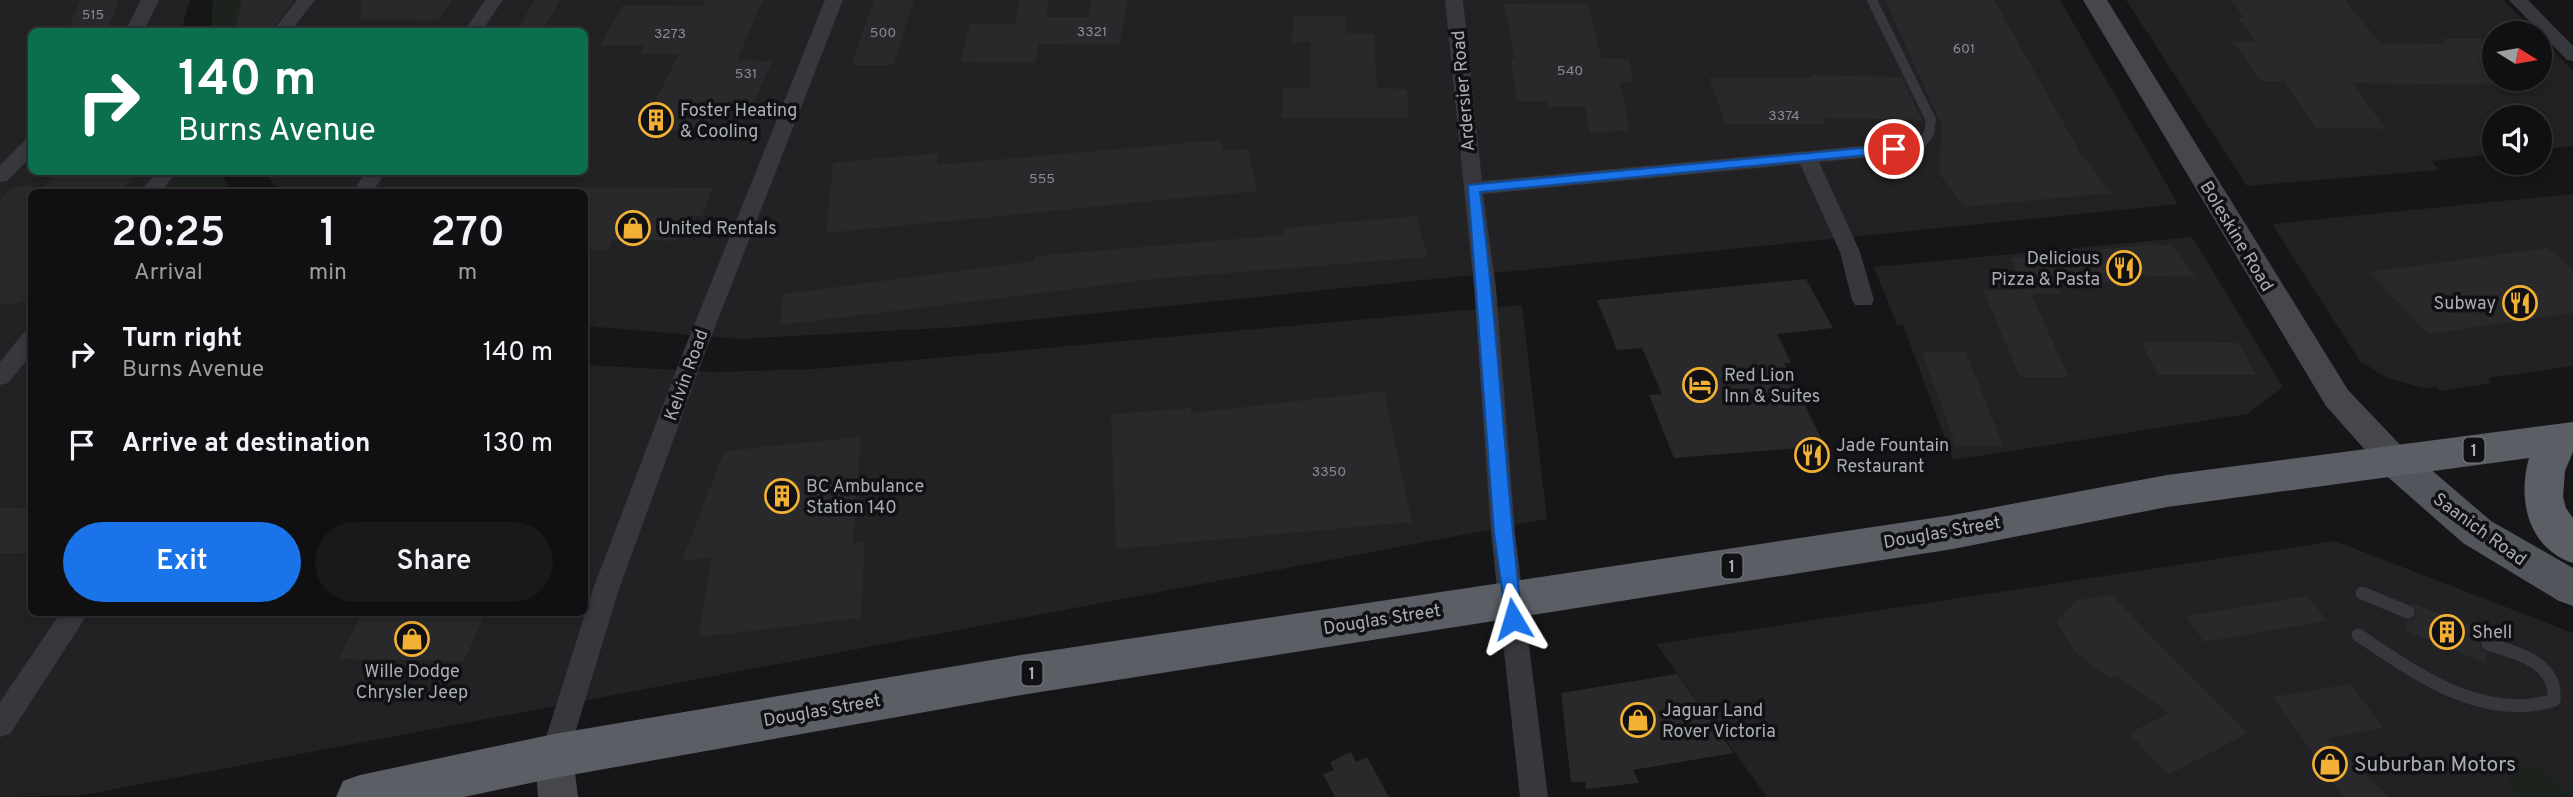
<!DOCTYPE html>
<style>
:root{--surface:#101012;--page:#19191b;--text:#f1f3f6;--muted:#9c9d9f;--line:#303032;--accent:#1a73e8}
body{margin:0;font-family:Overpass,sans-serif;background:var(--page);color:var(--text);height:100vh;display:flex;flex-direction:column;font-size:26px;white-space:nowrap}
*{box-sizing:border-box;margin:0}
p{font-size:23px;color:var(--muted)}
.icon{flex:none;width:38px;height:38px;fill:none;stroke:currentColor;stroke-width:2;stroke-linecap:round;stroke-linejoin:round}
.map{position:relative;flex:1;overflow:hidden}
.sheet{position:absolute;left:28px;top:189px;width:560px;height:427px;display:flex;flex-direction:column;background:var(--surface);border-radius:10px;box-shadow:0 4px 10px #0003,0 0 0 2px var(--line)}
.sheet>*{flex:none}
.banner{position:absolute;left:28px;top:28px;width:560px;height:147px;border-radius:10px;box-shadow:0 4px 10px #0003,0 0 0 2px var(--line);background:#0b6e4f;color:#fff;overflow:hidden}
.needle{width:46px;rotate:101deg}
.fabs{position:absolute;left:2482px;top:21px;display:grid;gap:14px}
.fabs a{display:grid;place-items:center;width:70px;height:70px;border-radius:50%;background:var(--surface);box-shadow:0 4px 10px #0003,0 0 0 2px var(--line);font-size:35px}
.pin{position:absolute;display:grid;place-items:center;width:60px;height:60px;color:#fff;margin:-30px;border:4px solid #fff;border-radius:50%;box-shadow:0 2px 7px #0007}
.me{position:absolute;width:77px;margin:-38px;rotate:353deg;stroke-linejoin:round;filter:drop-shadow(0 0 5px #0008)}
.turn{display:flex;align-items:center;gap:24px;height:147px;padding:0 35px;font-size:32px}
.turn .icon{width:91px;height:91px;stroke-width:2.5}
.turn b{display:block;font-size:49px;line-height:60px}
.eta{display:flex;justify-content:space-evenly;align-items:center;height:119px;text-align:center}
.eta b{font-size:42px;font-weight:600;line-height:49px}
.button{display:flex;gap:14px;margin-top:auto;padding:14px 35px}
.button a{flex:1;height:80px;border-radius:42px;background:var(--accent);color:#fff;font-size:28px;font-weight:600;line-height:80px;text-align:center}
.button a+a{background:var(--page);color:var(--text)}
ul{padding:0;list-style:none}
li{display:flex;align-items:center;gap:21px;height:91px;padding:0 35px}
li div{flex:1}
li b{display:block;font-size:26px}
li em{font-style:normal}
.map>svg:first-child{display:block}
.built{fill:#222225}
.green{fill:#1c231d}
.building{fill:#29292c}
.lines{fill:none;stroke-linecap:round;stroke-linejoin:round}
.service-far1{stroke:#37383d;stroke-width:10}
.service{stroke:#37383d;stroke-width:13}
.minor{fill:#37383d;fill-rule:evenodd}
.secondary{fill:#45474d;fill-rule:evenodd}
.primary{fill:#53555c;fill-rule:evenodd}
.trunk{fill:#5b5e65;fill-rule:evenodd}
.route{fill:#1a73e8;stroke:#114b97;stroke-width:2}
.labels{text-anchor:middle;stroke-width:7;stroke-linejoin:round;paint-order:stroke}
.number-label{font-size:14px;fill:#888b94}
.shield{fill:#111113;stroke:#7b7e86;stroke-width:2}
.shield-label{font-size:16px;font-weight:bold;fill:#a8adb8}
.street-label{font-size:18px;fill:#a8adb8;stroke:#111113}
.poi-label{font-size:18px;fill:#a8adb8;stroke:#111113;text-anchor:start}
.near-poi-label{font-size:21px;fill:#a8adb8;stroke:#111113;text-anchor:start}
</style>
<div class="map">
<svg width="2573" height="797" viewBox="0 0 2573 797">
<rect width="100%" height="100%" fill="#161618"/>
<path class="built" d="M0,0H190L181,31L32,32V172H203L213,192H32V612H584L585,365L717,372L814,369L1522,305L1547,519L83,795L0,797Z
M238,0H2060L2178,204L959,327L741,339L585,326L584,192H280L264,172H584V32H230Z
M2126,0H2504L2536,33H2494V79H2539V37L2573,71V146L2539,150V117H2494V154L2432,161L2439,170L2247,186Z
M2573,194V366L2488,378L2491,383L2440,391L2436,387L2423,388L2387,378L2360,361L2272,224Z
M2192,237L2283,387L2247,414L1953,460L1903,325H1897L1874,267Z
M2335,541L2573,633V797H1767L1656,644Z"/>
<path class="green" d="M213,0H238L232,31H211Z
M184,172H219L232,192L171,188Z
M2513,765L2538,768L2571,797H2519L2507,781Z"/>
<path class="building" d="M80,0H119L108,29L67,32Z
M242,0H294L270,32H235Z
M362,0H452L438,20L361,19Z
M535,0H560L541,32H515Z
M705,0H763L737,60L772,61L751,110L716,109L707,130H640L679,54H640L644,45H600L623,5L702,6Z
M874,0H914L893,65H851Z
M1020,0H1049L1046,17H1089L1092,0H1128L1119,45L1039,44L1035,63L960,62L970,24H1015Z
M1885,0H1994L2081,154L2111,193L1963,207L1939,173L1942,120H1939Z
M2231,0H2345L2380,43L2446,44L2442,39H2482L2494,52V85L2352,83L2386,129L2316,128L2284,81H2261L2233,41L2256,42L2238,18H2244Z
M1588,3L1601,58L1629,59L1634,82H1620L1630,131L1590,132L1585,107H1548L1547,101H1517L1511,58H1515L1504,4Z
M1293,16H1345L1346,33L1374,34L1377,88L1407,89L1409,118H1282V88H1311V42H1292Z
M1811,75L1901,77L1922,120L1823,118L1826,124H1725L1709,78H1812Z
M1221,140L1223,151L1248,149L1257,191L826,233L833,163L938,153L937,165Z
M54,172H137L121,192H42Z
M32,185V301L0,305V200L11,188Z
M584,187L713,188L702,216H688L677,241L613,240L608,250H584Z
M1416,216L1428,257L1153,279L780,325L783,294L1035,261V256L1283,235V228Z
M2156,244L2172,246L2196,277L2119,275L2123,282L2054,283L2061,294H2031L2069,377H2020L1983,290H2022L2011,258Z
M2548,248L2573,270V313L2428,334L2369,272Z
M1806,279L1833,328L1777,334L1791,363H1784L1825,446L1674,458L1649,395L1662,394L1642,348L1617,350L1597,300Z
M2141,342L2238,343L2257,375H2158Z
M1922,352H1966L2003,446H1956Z
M1384,391L1412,522L1116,549L1111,414L1191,408V413Z
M861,437L853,543L865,541L861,618L699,637L711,557L682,561L724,451Z
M0,508H32V553H0Z
M2112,595L2150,635L2248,733L2168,775L2129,733L2169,713L2116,675L2110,678L2076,653L2056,621L2077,600Z
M2308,596L2327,621L2204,642L2186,616Z
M2409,602L2488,632L2479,642L2481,650L2487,653L2486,663L2406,631L2407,621L2414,619L2417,611Z
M363,612H486L464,661L338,659Z
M1677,674L1734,753L1633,770L1639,783L1586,789L1585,782H1571L1561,693Z
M2351,684L2383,728L2328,738L2389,797H2344L2273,697Z
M1351,752L1356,762L1367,757L1389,797H1335L1323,774L1334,770L1330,762Z"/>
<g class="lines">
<path class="service-far1" d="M1872,0L1931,120L1929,133L1920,146L1894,149"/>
<path class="service" d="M2362,593L2408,612
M2358,635C2415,673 2483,723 2554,700C2557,662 2517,653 2488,644"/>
<path class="minor" d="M141,0H159L143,32H125Z
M297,0H315L290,32H272Z
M485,0H503L481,32H464Z
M825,0H843L706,350L619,589L568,756L564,765L554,769L544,765L540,756L593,589L684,350Z
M1445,0H1463L1482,181L1894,143L1904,149L1894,155L1819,162L1860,252L1874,300L1871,305H1855L1852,300L1840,252L1800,164L1483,194L1496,287L1515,533L1548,797H1520L1491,533L1474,287Z
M2509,0H2528L2573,46V61L2567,60Z
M32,138V156L7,181L0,182V165L25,140Z
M157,172H177L161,192H140Z
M366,172H386L372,192H352Z
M32,330V354L8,383L0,385V362L24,332Z
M61,612H89L10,734L0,737V702Z"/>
<path class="secondary" d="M2083,0H2107L2348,390L2406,451L2410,460L2406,469L2394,473L2382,469L2326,406Z
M554,738L568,744L573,756L578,797H538L535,756L540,744Z"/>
<path class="primary" d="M2394,445L2407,449L2491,521L2573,568V606L2559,601L2463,543L2381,471L2375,460L2381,449Z"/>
<path class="trunk" d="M2573,422V452L2565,471L2563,497L2566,508L2573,518V563C2528,548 2517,500 2529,458L2167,507L1953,549L1021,695L554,778L464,797H336L343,781L360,775L554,734L1021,655L1953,515L2167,475Z"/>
</g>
<path class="route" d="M1894,145L1899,146V152L1480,192C1499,334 1505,477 1522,619L1520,624H1507L1494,533L1468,185Z"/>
<defs>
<g id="building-ring" transform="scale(1.75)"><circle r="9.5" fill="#111113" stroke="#f2b134" stroke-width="1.5"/><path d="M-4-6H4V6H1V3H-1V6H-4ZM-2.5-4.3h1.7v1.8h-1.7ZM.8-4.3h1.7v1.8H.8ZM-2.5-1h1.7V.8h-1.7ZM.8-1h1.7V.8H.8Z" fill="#f2b134"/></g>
<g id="shop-ring" transform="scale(1.75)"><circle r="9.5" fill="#111113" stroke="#f2b134" stroke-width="1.5"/><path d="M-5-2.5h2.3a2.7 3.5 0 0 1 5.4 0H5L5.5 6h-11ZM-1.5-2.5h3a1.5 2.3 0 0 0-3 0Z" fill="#f2b134"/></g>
<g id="restaurant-ring" transform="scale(1.75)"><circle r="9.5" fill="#111113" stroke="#f2b134" stroke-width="1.5"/><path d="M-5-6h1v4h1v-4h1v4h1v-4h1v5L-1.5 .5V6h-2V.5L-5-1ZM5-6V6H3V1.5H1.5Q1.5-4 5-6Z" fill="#f2b134"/></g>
<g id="hotel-ring" transform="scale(1.75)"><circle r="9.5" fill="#111113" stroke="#f2b134" stroke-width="1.5"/><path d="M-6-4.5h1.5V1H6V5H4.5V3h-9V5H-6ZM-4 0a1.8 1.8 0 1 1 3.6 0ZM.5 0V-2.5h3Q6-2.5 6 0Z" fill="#f2b134"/></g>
</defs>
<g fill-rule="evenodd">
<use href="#building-ring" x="656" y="120"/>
<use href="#shop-ring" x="633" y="228"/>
<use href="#restaurant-ring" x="2124" y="268"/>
<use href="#restaurant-ring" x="2520" y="303"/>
<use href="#hotel-ring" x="1700" y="385"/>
<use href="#restaurant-ring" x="1812" y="455"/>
<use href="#building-ring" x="782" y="496"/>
<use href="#building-ring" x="2447" y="632"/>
<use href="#shop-ring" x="412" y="639"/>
<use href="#shop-ring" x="1638" y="720"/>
<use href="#shop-ring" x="2330" y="764"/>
</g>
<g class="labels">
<g class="number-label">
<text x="93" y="19">515</text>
<text x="1092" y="36">3321</text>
<text x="883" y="37">500</text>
<text x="670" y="38">3273</text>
<text x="1964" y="53">601</text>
<text x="1570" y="75">540</text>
<text x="746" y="78">531</text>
<text x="1784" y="120">3374</text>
<text x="1042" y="183">555</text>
<text x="1329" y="476">3350</text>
</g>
<g class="shield">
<rect x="2463.5" y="437.5" width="21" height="25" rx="5"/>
<rect x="1721.5" y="553.5" width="21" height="25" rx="5"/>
<rect x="1021.5" y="660.5" width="21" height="25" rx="5"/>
</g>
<g class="shield-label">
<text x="2474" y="456">1</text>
<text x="1732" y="572">1</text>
<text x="1032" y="679">1</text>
</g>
<g class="street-label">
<text transform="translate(1463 91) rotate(-95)" y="6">Ardersier Road</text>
<text transform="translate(2237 236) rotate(59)" y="6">Boleskine Road</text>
<text transform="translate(686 375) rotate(-70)" y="6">Kelvin Road</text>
<text transform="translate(2480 529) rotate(36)" y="6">Saanich Road</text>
<text transform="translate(1942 532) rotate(-10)" y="6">Douglas Street</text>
<text transform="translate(1382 619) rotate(-9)" y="6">Douglas Street</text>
<text transform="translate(822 710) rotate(-10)" y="6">Douglas Street</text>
</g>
<g class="poi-label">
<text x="680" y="116">Foster Heating<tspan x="680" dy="21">&amp; Cooling</tspan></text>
<text x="658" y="234">United Rentals</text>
<text x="2100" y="264" text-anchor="end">Delicious<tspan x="2100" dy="21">Pizza &amp; Pasta</tspan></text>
<text x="2496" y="309" text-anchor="end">Subway</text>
<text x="1724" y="381">Red Lion<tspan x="1724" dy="21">Inn &amp; Suites</tspan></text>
<text x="1836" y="451">Jade Fountain<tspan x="1836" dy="21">Restaurant</tspan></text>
<text x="806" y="492">BC Ambulance<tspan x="806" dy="21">Station 140</tspan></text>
<text x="2472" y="638">Shell</text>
<text x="412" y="677" text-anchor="middle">Wille Dodge<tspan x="412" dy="21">Chrysler Jeep</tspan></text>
<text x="1662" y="716">Jaguar Land<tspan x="1662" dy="21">Rover Victoria</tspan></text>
</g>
<g class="near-poi-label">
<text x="2354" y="771">Suburban Motors</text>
</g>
</g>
</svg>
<div class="fabs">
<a><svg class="needle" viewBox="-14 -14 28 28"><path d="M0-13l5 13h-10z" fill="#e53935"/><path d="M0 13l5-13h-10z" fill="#9c9d9f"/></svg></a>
<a><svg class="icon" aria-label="sound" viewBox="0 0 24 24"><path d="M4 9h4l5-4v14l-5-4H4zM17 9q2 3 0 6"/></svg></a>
</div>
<div class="pin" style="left:1894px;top:149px;background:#d93025"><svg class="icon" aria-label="arrive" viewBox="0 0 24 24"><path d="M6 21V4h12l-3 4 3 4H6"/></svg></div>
<svg class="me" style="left:1513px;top:619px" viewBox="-20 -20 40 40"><path d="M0-17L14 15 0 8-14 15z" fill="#1a73e8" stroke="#fff" stroke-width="4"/></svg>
<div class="banner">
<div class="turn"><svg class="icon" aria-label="right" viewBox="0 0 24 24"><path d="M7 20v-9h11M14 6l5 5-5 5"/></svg><div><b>140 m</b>Burns Avenue</div></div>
</div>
<section class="sheet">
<div class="eta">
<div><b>20:25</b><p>Arrival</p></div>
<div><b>1</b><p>min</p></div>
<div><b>270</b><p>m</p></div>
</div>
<ul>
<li><svg class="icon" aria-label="right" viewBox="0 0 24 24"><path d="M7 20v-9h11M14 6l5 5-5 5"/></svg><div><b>Turn right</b><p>Burns Avenue</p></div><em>140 m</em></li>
<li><svg class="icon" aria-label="arrive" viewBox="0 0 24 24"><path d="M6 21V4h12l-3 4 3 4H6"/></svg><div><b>Arrive at destination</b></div><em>130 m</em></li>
</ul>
<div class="button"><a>Exit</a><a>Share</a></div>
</section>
</div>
